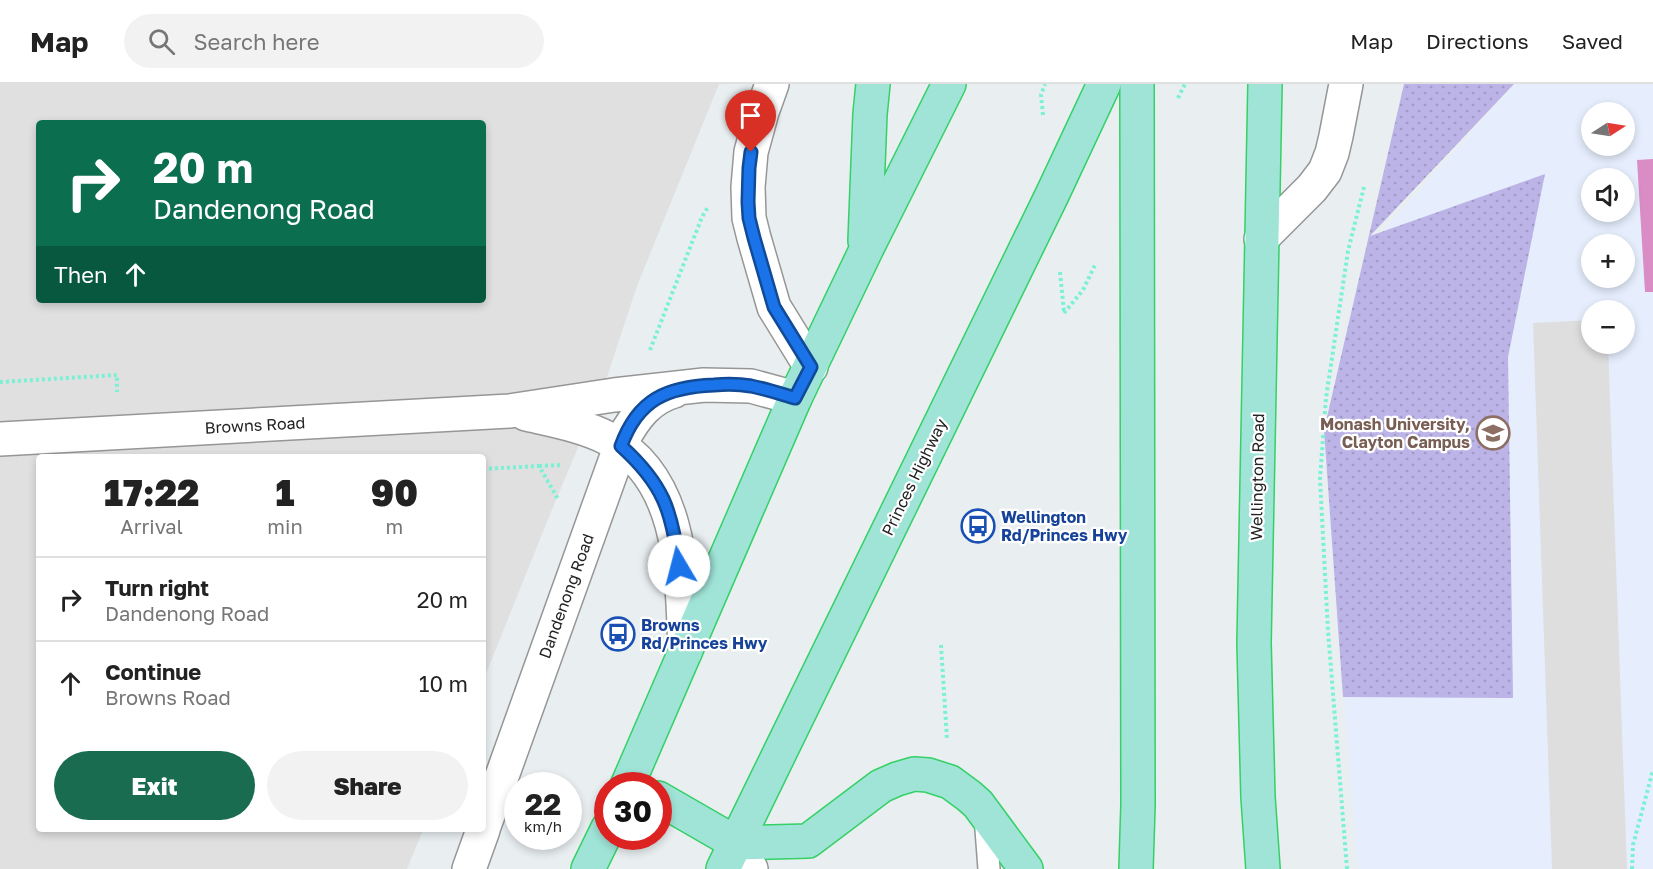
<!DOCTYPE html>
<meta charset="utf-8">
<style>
:root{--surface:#fff;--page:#f2f2f2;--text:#222;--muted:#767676;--line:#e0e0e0;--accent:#196c4f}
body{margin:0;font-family:"Golos Text",sans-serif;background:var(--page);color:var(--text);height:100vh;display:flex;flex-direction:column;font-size:22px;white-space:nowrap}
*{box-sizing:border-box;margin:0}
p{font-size:20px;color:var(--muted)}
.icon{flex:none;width:33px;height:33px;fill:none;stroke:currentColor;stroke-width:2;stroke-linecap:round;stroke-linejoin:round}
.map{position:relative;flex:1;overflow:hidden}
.panel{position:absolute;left:36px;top:370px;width:450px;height:378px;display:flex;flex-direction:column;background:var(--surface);border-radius:6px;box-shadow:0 3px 9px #0003}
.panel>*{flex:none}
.guide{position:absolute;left:36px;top:36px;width:450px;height:183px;border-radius:6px;box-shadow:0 3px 9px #0003;background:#0b6e4f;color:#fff;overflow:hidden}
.needle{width:39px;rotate:78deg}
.controls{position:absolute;left:1581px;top:18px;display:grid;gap:12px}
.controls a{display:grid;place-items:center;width:54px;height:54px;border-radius:50%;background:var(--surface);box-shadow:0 3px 9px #0003;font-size:30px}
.speed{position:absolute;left:504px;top:688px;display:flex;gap:12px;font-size:30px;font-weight:700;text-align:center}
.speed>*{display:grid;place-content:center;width:78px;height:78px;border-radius:50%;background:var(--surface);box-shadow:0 3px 9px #0003;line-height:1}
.speed small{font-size:15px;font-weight:400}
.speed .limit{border:9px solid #d22;background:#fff;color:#111}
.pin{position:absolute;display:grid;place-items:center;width:51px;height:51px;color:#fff;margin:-62px -26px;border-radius:50% 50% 50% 0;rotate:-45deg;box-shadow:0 0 6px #0007}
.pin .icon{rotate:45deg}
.me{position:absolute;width:66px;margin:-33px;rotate:352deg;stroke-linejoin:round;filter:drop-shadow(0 0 4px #0008)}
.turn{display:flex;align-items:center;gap:21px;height:126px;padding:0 18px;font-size:27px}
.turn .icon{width:78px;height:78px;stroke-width:2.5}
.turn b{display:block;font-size:42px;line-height:51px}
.then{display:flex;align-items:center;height:57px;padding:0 18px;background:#0003;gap:12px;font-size:22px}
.eta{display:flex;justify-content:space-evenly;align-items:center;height:102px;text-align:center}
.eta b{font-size:36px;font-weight:800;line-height:42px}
.action{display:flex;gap:12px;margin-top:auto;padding:12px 18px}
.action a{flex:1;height:69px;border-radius:36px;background:var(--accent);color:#fff;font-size:24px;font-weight:800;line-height:69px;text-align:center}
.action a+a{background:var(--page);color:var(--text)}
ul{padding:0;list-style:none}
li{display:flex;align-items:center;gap:18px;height:84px;padding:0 18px;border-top:2px solid var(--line)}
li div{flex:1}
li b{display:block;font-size:22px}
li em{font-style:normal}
header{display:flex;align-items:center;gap:36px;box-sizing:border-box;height:84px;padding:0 30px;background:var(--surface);border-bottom:2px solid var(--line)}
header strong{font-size:28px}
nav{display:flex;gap:33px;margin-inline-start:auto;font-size:21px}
.search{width:420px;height:54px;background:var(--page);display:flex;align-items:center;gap:15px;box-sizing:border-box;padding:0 21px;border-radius:33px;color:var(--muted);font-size:22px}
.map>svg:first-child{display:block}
.residential{fill:#dfe0df;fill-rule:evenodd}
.education{fill:#e6eefd;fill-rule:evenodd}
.grass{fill:url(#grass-dots)}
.pitch{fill:#da8dc5}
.parking{fill:#dedede}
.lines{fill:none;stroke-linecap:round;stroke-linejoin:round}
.service-casing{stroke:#969696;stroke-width:24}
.minor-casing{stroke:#969696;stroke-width:36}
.trunk-casing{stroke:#35d066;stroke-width:36}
.path{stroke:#7af1d5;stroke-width:4;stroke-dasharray:3 3;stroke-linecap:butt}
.service{stroke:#fff;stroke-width:21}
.minor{stroke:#fff;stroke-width:33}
.trunk{stroke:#a0e4d8;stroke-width:33}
.route-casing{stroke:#114b97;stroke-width:15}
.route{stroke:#1a73e8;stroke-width:10}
.labels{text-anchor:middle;stroke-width:4.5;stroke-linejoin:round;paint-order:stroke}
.education-label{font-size:16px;font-weight:bold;fill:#785e54;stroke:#fff;text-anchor:end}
.street-label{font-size:16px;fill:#222;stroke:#fff}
.transit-label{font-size:16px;font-weight:bold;fill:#164399;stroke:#fff;text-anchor:start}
</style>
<header>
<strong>Map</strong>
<div class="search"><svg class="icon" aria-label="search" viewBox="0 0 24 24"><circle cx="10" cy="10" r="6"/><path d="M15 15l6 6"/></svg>Search here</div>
<nav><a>Map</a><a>Directions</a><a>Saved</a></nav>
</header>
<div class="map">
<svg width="1653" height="785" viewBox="0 0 1653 785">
<defs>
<pattern id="grass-dots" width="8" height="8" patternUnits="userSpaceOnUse" patternTransform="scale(1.5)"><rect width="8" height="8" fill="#bcb3e7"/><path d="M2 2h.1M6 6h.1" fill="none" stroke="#a19ac6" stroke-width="1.8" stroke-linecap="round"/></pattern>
</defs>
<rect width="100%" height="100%" fill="#e9eff1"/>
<path class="residential" d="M0,0H719L637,202L605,299L551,428L483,597V374H39V746H423L407,785H0ZM39,39H483V216H39Z"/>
<path class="education" d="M1515,0H1653V785H1358L1328,418L1339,279L1366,165ZM1592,28H1624V62H1592ZM1592,94H1624V128H1592ZM1592,160H1624V194H1592ZM1592,226H1624V260H1592Z"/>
<path class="grass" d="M1404,0H1514L1370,152L1545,90L1508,273L1513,614L1343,613L1324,346Z"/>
<path class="pitch" d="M1653,75V208H1645L1637,76Z"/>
<path class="parking" d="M1591,236L1592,260H1608L1627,785H1552L1533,239Z"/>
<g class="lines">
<g class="service-casing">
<path id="service" d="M985,732L989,785"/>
</g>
<g class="minor-casing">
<path id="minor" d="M772,0L762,28L751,68L748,103L749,134L754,154L774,223L811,283
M1261,155L1312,104L1325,87L1332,69L1336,52L1346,0
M526,330C552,336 585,342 609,355C684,395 682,494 685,568
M0,355L510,327L614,311L704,301L751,302L795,314
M483,745L623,355C635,333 649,314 674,307
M736,759L751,785
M469,785L483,746"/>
</g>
<g class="trunk-casing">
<path id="trunk" d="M865,157L870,30L873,0
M627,702L795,314L865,168L949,0
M658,714L736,759L808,757L881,702L897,695L914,690L928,691L950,698L969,712L978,720L1026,785
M588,785L608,744
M723,785L1052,111L1104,0
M1136,785L1138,721L1137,0
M1263,785L1258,713L1254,559L1265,0"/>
</g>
<path class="path" d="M1178,14L1185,0
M1043,31L1041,11L1045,0
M1060,188L1064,228
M1064,229L1083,206L1096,179
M650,266L702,133L708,123
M0,298L117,291V308
M539,382L560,381
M483,385L539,382L558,415
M941,561L947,655
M1347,785L1328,547L1320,395L1326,314L1348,167L1364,103
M1632,785L1633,761L1653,686"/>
<use href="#service" class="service"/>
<use href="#minor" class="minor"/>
<use href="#trunk" class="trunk"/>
</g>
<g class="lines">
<g class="route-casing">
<path id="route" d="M679,482C672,426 663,400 621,362C638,315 667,303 714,301C726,300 739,300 751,302C766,305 781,310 795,314L811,283L774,223L754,154L749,134L748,118L749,84L751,68"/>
</g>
<use href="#route" class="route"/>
</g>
<defs>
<g id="university-ring" transform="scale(1.725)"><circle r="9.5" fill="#fff" stroke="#8d6e63" stroke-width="1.5"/><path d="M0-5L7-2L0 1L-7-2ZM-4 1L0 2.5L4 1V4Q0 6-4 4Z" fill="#8d6e63"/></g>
<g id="bus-ring" transform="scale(1.725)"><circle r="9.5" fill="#fff" stroke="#1a4fb4" stroke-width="1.5"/><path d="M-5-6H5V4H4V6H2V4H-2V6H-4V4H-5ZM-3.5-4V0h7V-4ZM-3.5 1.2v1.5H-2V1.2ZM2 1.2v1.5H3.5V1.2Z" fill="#1a4fb4"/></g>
</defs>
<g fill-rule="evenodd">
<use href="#university-ring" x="1493" y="349"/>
<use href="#bus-ring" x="978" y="442"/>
<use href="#bus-ring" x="618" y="550"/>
</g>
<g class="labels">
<g class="education-label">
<text x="1470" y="346">Monash University,<tspan x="1470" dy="18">Clayton Campus</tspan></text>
</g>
<g class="street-label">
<text transform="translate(255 341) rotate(-3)" y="6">Browns Road</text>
<text transform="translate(914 393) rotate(-64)" y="6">Princes Highway</text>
<text transform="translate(1257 393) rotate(-89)" y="6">Wellington Road</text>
<text transform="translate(566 512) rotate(-70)" y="6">Dandenong Road</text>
</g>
<g class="transit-label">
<text x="1001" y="439">Wellington<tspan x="1001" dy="18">Rd/Princes Hwy</tspan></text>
<text x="641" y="547">Browns<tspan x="641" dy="18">Rd/Princes Hwy</tspan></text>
</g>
</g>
</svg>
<div class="controls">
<a><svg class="needle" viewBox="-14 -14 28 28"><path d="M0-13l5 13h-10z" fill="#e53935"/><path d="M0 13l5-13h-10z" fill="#767676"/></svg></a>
<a><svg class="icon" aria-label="sound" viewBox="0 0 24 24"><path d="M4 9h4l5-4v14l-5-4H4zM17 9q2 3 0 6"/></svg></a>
<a>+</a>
<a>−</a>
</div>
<div class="speed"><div>22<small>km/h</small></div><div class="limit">30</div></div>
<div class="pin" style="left:751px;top:68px;background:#d93025"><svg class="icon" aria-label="arrive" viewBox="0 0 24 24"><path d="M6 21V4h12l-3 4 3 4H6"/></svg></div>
<svg class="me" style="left:679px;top:482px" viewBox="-20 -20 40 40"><circle r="19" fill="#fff"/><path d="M0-13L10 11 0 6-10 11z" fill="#1a73e8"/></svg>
<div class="guide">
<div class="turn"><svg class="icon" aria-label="right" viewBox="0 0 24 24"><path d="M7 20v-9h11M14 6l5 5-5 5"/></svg><div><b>20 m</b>Dandenong Road</div></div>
<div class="then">Then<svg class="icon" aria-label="ahead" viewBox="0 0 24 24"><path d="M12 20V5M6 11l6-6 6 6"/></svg></div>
</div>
<section class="panel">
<div class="eta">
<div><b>17:22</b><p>Arrival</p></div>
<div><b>1</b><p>min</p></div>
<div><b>90</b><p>m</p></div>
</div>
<ul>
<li><svg class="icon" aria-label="right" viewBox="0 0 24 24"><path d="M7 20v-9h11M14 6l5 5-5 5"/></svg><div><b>Turn right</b><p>Dandenong Road</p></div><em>20 m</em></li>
<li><svg class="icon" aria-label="ahead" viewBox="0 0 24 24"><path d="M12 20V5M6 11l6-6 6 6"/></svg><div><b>Continue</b><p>Browns Road</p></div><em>10 m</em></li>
</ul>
<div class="action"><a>Exit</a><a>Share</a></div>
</section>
</div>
